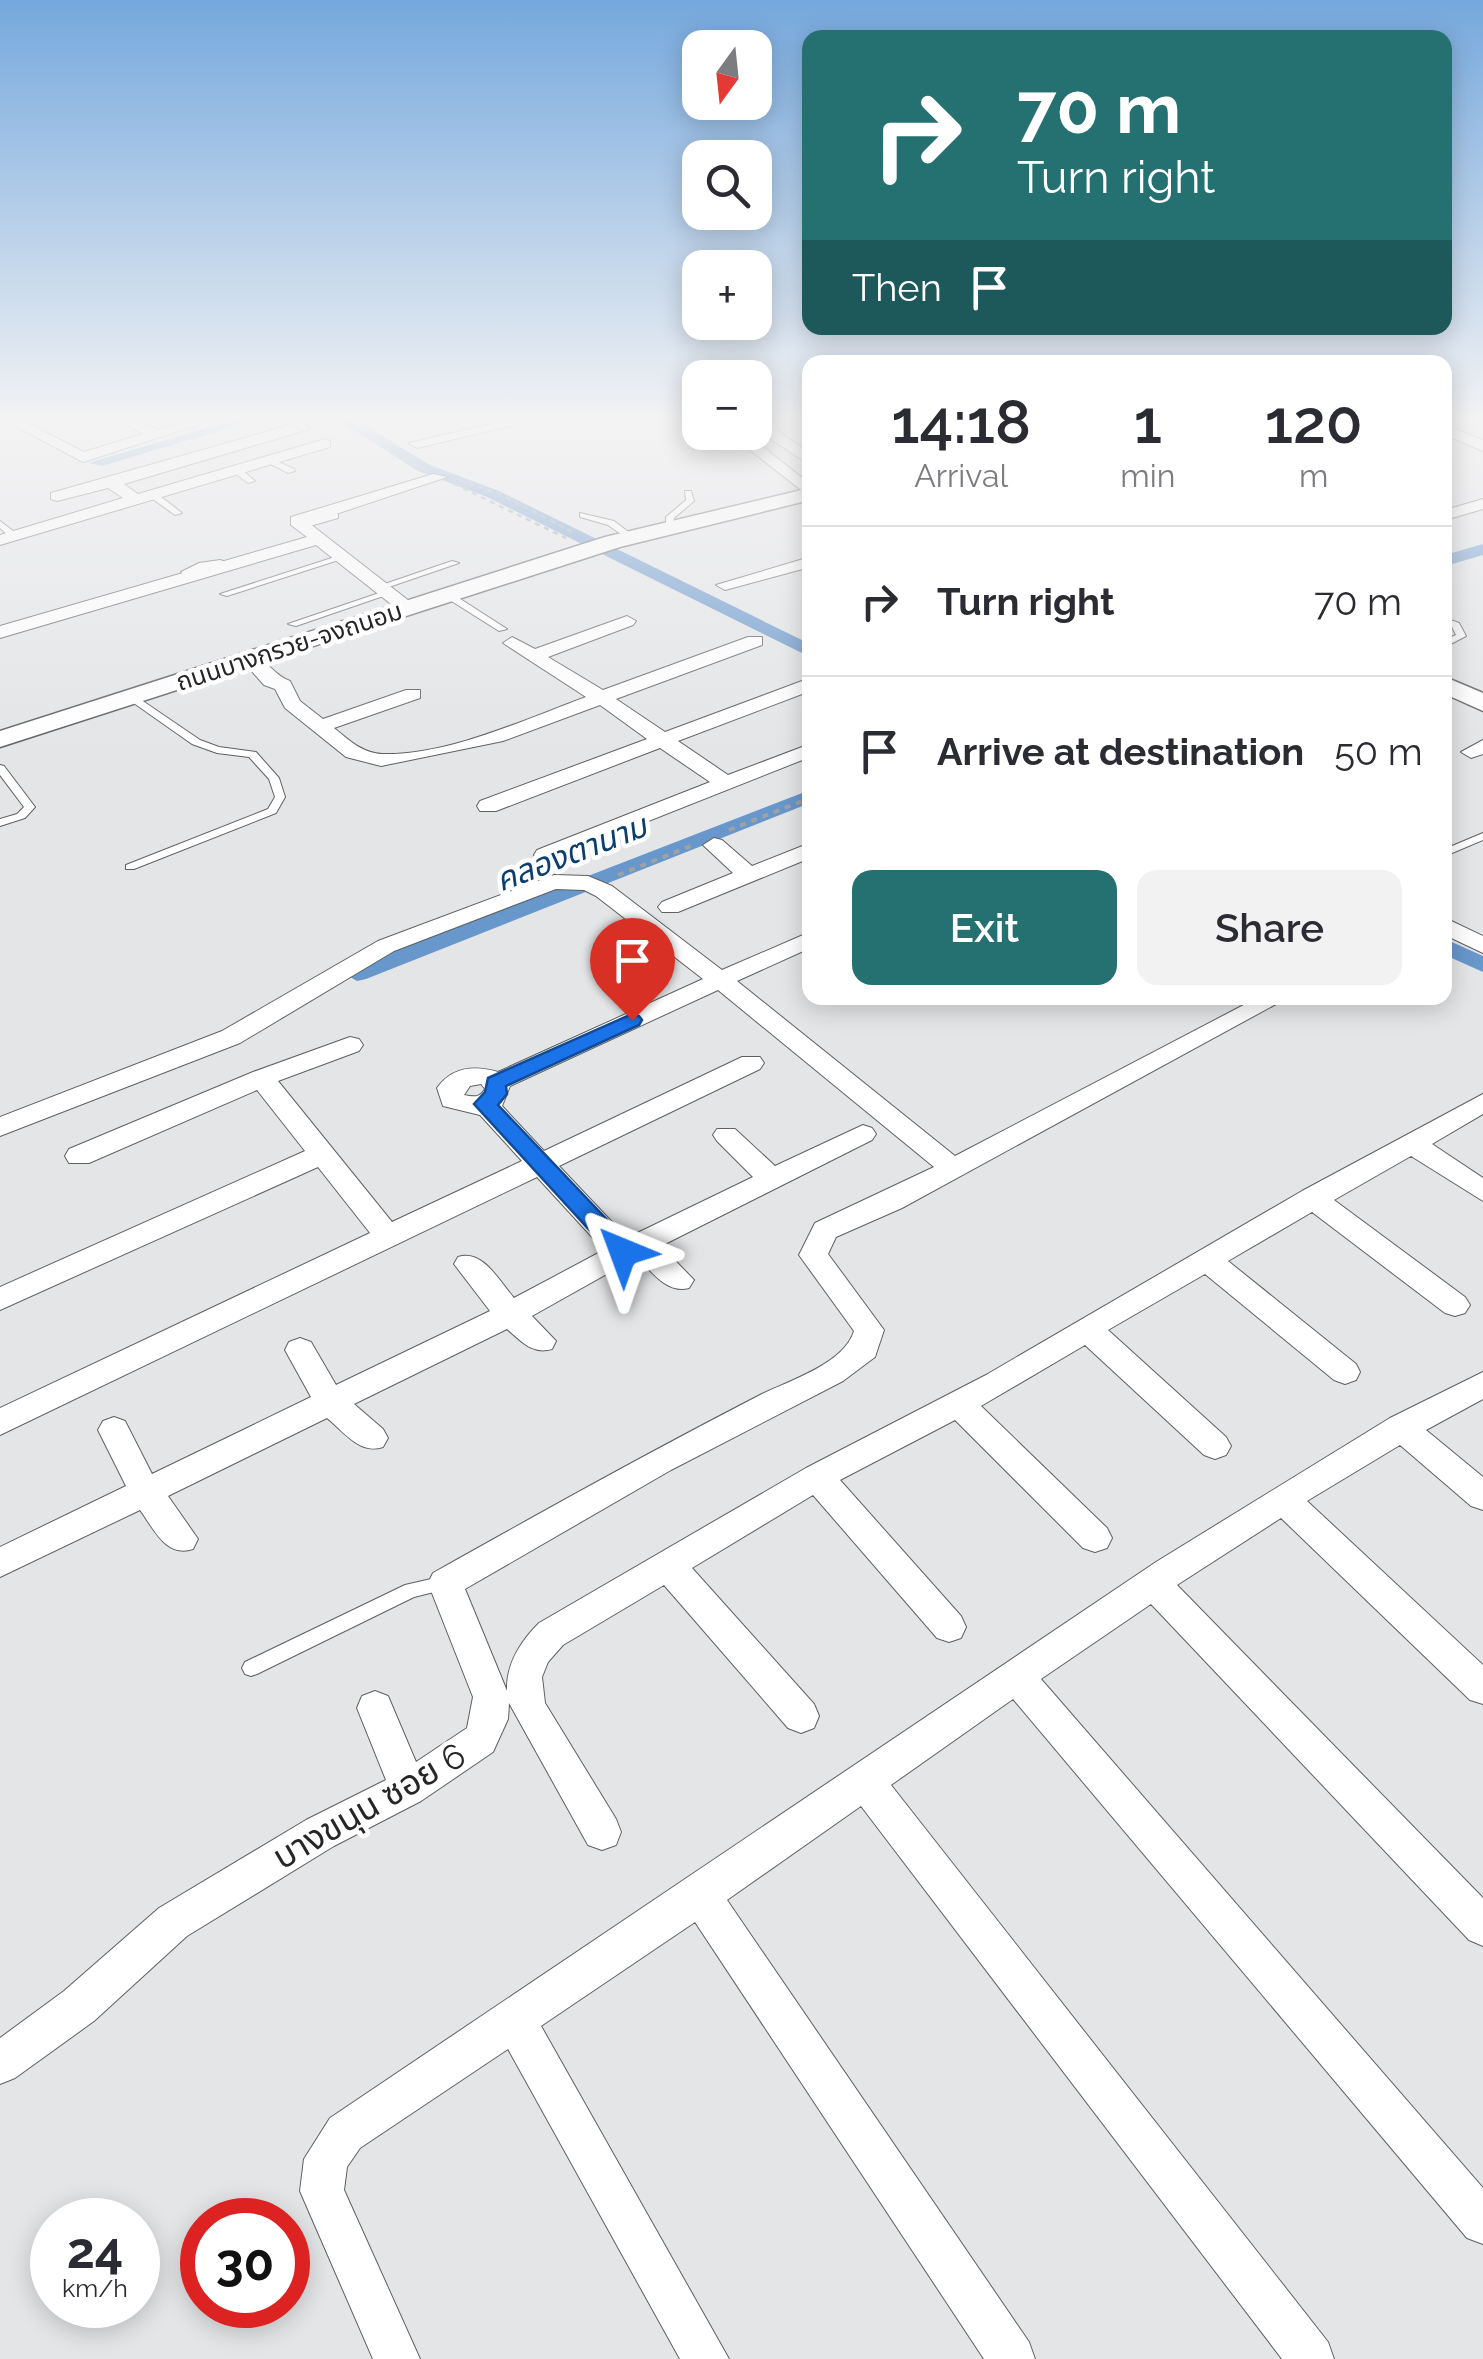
<!DOCTYPE html>
<meta charset="utf-8">
<style>
:root{--surface:#fff;--page:#f2f2f3;--text:#2b2b33;--muted:#7c7c81;--line:#e1e1e2;--accent:#257071}
body{margin:0;font-family:Raleway,"Noto Sans Thai",sans-serif;background:var(--page);color:var(--text);height:100vh;display:flex;flex-direction:column;font-size:38px;white-space:nowrap}
*{box-sizing:border-box;margin:0}
p{font-size:32px;color:var(--muted)}
.icon{flex:none;width:55px;height:55px;fill:none;stroke:currentColor;stroke-width:2;stroke-linecap:round;stroke-linejoin:round}
.map{position:relative;flex:1;overflow:hidden}
.side{position:absolute;left:802px;top:355px;width:650px;height:650px;display:flex;flex-direction:column;background:var(--surface);border-radius:20px;box-shadow:0 5px 25px #0003}
.side>*{flex:none}
.top-card{position:absolute;left:802px;top:30px;width:650px;height:305px;border-radius:20px;box-shadow:0 5px 25px #0003;background:#257071;color:#fff;overflow:hidden}
.needle{width:65px;rotate:195deg}
.controls{position:absolute;left:682px;top:30px;display:grid;gap:20px}
.controls a{display:grid;place-items:center;width:90px;height:90px;border-radius:20px;background:var(--surface);box-shadow:0 5px 25px #0003;font-size:50px}
.speed{position:absolute;left:30px;top:2198px;display:flex;gap:20px;font-size:50px;font-weight:700;text-align:center}
.speed>*{display:grid;place-content:center;width:130px;height:130px;border-radius:50%;background:var(--surface);box-shadow:0 5px 25px #0003;line-height:1}
.speed small{font-size:25px;font-weight:400}
.speed .limit{border:15px solid #d22;background:#fff;color:#111}
.pin{position:absolute;display:grid;place-items:center;width:85px;height:85px;color:#fff;margin:-102px -42px;border-radius:50% 50% 50% 0;rotate:-45deg;box-shadow:0 0 10px #0007}
.pin .icon{rotate:45deg}
.me{position:absolute;width:110px;margin:-55px;rotate:316deg;stroke-linejoin:round;filter:drop-shadow(0 0 8px #0008)}
.turn{display:flex;align-items:center;gap:35px;height:210px;padding:0 50px;font-size:45px}
.turn .icon{width:130px;height:130px;stroke-width:2.5}
.turn b{display:block;font-size:70px;line-height:85px}
.then{display:flex;align-items:center;height:95px;padding:0 50px;background:#0003;gap:20px;font-size:38px}
.eta{display:flex;justify-content:space-evenly;align-items:center;height:170px;text-align:center}
.eta b{font-size:60px;font-weight:600;line-height:70px}
.cta{display:flex;gap:20px;margin-top:auto;padding:20px 50px}
.cta a{flex:1;height:115px;border-radius:20px;background:var(--accent);color:#fff;font-size:40px;font-weight:600;line-height:115px;text-align:center}
.cta a+a{background:var(--page);color:var(--text)}
ul{padding:0;list-style:none}
li{display:flex;align-items:center;gap:30px;height:150px;padding:0 50px;border-top:2px solid var(--line)}
li div{flex:1}
li b{display:block;font-size:38px}
li em{font-style:normal}
.map>svg:first-child{display:block}
.lines{fill:none;stroke-linecap:round;stroke-linejoin:round}
.canal{fill:#6897cc;fill-rule:evenodd}
.service-casing{stroke:#5e6061;stroke-width:2}
.minor-casing{stroke:#5e6061;stroke-width:2}
.tertiary-casing{stroke:#5e6061;stroke-width:3}
.path-far1{stroke:#a0a1a2;stroke-width:2.5;stroke-dasharray:5 5;stroke-linecap:butt}
.path{stroke:#a0a1a2;stroke-width:4;stroke-dasharray:6 6;stroke-linecap:butt}
.service{fill:#fff;fill-rule:evenodd}
.minor{fill:#fff;fill-rule:evenodd}
.tertiary{fill:#fff;fill-rule:evenodd}
.route{fill:#1a73e8;stroke:#114b97;stroke-width:2.5}
.labels{text-anchor:middle;stroke-width:9;stroke-linejoin:round;paint-order:stroke}
.far-street-label{font-size:25px;fill:#262627;stroke:#fff}
.water-label{font-size:32px;font-style:italic;fill:#0a3e6f;stroke:#fff}
.near-street-label{font-size:35px;fill:#262627;stroke:#fff}
</style>
<div class="map">
<svg width="1483" height="2359" viewBox="0 0 1483 2359">
<rect width="100%" height="100%" fill="#e4e5e7"/>
<g class="lines">
<path class="canal" d="M240,418H262L102,466L88,463Z
M335,418H352L430,465L499,491L810,644V657L487,497L418,471Z
M1483,544V555L1445,566V555Z
M810,790V803L366,979L357,981L345,974L348,969Z
M1445,939L1483,956V972L1445,955Z"/>
<g class="service-casing">
<path id="service" d="M274,460L294,469L295,471L288,473L271,464V460Z
M236,470H242L255,481L248,483L236,474Z
M685,491H691L694,501L674,518L672,530H666V517L686,500Z
M150,493H156L182,513L175,515L150,497Z
M580,513L614,521L635,537L628,539L608,525L580,517Z
M335,514H338V518L303,528L299,525Z
M0,521L17,534V538H11L0,528Z
M341,555L348,557L227,596L220,594Z
M220,560L236,565L232,568C216,563 205,566 191,573L194,577L190,580L181,572L199,563Z
M452,561L459,563L383,589L376,587Z
M385,591L392,593L296,626L288,624Z
M445,593H451L507,629L499,631L445,597Z
M1445,618L1459,623L1466,636L1445,647V640L1456,635L1452,627L1445,624Z
M128,695H134L200,740L219,747L256,752L279,778L285,797L276,813L134,869H126V865L268,809L275,797L269,779L249,757L217,753L192,744L128,699Z
M0,765L4,766L35,807L25,818L0,826V819L17,814L24,807L0,775Z
M1483,833V840L1445,856V849Z
M444,1576L450,1578L453,1583L450,1588L414,1597L257,1674L251,1676L245,1674L242,1668L245,1662L405,1585Z"/>
</g>
<g class="minor-casing">
<path id="minor" d="M0,418H17L84,452L143,434L115,418H133L158,430L198,418H219L83,462Z
M518,418H544L417,448L409,443Z
M756,418H770L782,434L810,453V465L772,440Z
M301,422L309,427L306,430L124,484L138,494L325,439L330,441V447L0,545V535L123,498L108,488L57,501L51,499V493Z
M1445,425L1483,440V451L1445,435Z
M727,432H744L810,484V497Z
M433,474L447,477L309,523L413,604V612H401L316,545L0,638V626L307,537L291,525V517Z
M1483,499V509L1445,520V510Z
M810,557V567L725,590L716,585Z
M627,616L636,621L633,625L548,657L603,690L748,637H762V645L616,699L665,732L810,678V691L678,741L728,775L810,744V757L545,862L537,860L534,855L537,850L710,782L660,748L496,811H480L477,806L480,801L647,739L600,705L503,741L381,766L346,757L285,708L275,689L264,685L241,659L250,653C266,658 273,675 290,681L300,701L323,719L406,690H420V698L334,728C349,740 362,753 382,754C447,756 526,719 586,697L503,643L512,637L535,649Z
M1483,740V754L1471,758L1461,752Z
M714,838L722,840L752,866L810,843V858L678,912H662L658,907L662,902L733,873L703,845Z
M554,875L588,876L612,886L722,970L810,932V948L737,981L955,1156L1257,998H1287L902,1208L836,1237L828,1254L884,1330L875,1357L843,1381L671,1470L465,1589L507,1691C506,1664 520,1642 539,1623L806,1468L986,1375L1302,1191L1483,1094V1114L1432,1144L1483,1178V1201L1411,1156L1334,1200L1465,1297L1470,1305L1465,1313L1455,1316L1445,1313L1312,1212L1228,1261L1356,1364L1360,1372L1356,1380L1345,1384L1334,1380L1205,1274L1108,1330L1226,1437L1231,1446L1226,1455L1215,1459L1204,1455L1085,1345L981,1406L1107,1528L1112,1538L1107,1548L1095,1552L1083,1548L955,1420L840,1480L961,1616L966,1627L961,1638L949,1642L937,1638L813,1495L692,1568L814,1704L819,1716L814,1728L801,1733L788,1728L664,1585L563,1645L548,1662L542,1677L545,1703L616,1819L621,1832L616,1845L602,1850L588,1845L509,1703L508,1719L493,1752L421,1801L334,1846L187,1936L94,2021L15,2078L0,2084V2038L64,1991L159,1908L306,1820L386,1780L357,1708L362,1696L375,1691L388,1696L416,1762L467,1728L473,1697L428,1583L433,1573C542,1512 651,1451 762,1394C789,1381 845,1363 854,1331L799,1255L815,1223L934,1167L718,990L510,1086L502,1106L544,1151L742,1057H760L764,1063L760,1069L559,1166L627,1238L753,1177L717,1141L713,1135L717,1129H735L775,1166L863,1125L872,1128L876,1134L872,1140L661,1246L694,1280L689,1288C667,1294 652,1272 637,1257L532,1316L556,1341L552,1349C532,1355 521,1341 507,1329L354,1404L383,1429L388,1438L383,1447C360,1455 344,1432 327,1418L168,1496L198,1539L193,1549C166,1558 154,1529 140,1510L0,1577V1547L126,1486L98,1430L103,1421L114,1417L125,1421L152,1474L311,1397L285,1350L289,1342L300,1338L311,1342L336,1385L490,1311L454,1264L458,1257C483,1249 499,1281 514,1298L604,1250L537,1177L0,1435V1408L370,1233L318,1167L0,1310V1287L305,1151L257,1090L89,1163H69L65,1156L69,1149L253,1072L350,1037L359,1039L363,1045L359,1051L278,1081L392,1222L522,1161L480,1115L443,1106L437,1088C452,1067 474,1065 498,1072L703,979L596,896L584,890L556,889L394,951L240,1043L0,1136V1117L222,1031L378,941ZM481,1084L485,1089C480,1098 474,1097 464,1095L470,1086Z
M1445,918L1483,936V953L1445,935Z
M1483,1372V1399L1426,1430L1483,1477V1510L1471,1506L1400,1445L1307,1501L1483,1665V1704L1470,1700L1281,1518L1177,1585L1483,1898V1946L1469,1940L1151,1604L1041,1679L1483,2188V2244L1467,2238L1013,1699L891,1785L1328,2342L1334,2359H1282L861,1806L727,1900L1029,2342L1035,2359H984L695,1922L541,2026L729,2359H680L508,2049L360,2148L347,2167L344,2190L420,2359H373L300,2191L304,2159L330,2118L1156,1562L1390,1418Z"/>
</g>
<g class="tertiary-casing">
<path id="tertiary" d="M810,488V500L620,547L0,747V731L605,537Z
M1445,677L1483,693V711L1445,694Z"/>
</g>
<path class="path-far1" d="M334,418L417,467
M354,418L397,446
M459,480L500,494L576,534
M454,484L566,538"/>
<path class="path" d="M729,830L810,798
M618,875L691,846"/>
<use href="#service" class="service"/>
<use href="#minor" class="minor"/>
<use href="#tertiary" class="tertiary"/>
</g>
<linearGradient id="sky" x2="0" y2="1"><stop stop-color="#75a8dd"/><stop offset="0.56" stop-color="#f3f3f4"/><stop offset="1" stop-color="#f3f3f4" stop-opacity="0"/></linearGradient>
<rect width="1483" height="748" fill="url(#sky)"/>
<path class="route" d="M632,1014L639,1016L642,1020L639,1025L506,1086L507,1094L498,1105L632,1246L635,1252L623,1261L615,1258L474,1104L485,1092L488,1078Z"/>
<g class="labels">
<g class="far-street-label">
<text transform="translate(289 646) rotate(-18)" y="9">ถนนบางกรวย-จงถนอม</text>
</g>
<g class="water-label">
<text transform="translate(571 853) rotate(-21)" y="11">คลองตานาม</text>
</g>
<g class="near-street-label">
<text transform="translate(369 1806) rotate(-30)" y="12">บางขนุน ซอย 6</text>
</g>
</g>
</svg>
<div class="controls">
<a><svg class="needle" viewBox="-14 -14 28 28"><path d="M0-13l5 13h-10z" fill="#e53935"/><path d="M0 13l5-13h-10z" fill="#7c7c81"/></svg></a>
<a><svg class="icon" aria-label="search" viewBox="0 0 24 24"><circle cx="10" cy="10" r="6"/><path d="M15 15l6 6"/></svg></a>
<a>+</a>
<a>−</a>
</div>
<div class="speed"><div>24<small>km/h</small></div><div class="limit">30</div></div>
<div class="pin" style="left:632px;top:1020px;background:#d93025"><svg class="icon" aria-label="arrive" viewBox="0 0 24 24"><path d="M6 21V4h12l-3 4 3 4H6"/></svg></div>
<svg class="me" style="left:623px;top:1252px" viewBox="-20 -20 40 40"><path d="M0-17L14 15 0 8-14 15z" fill="#1a73e8" stroke="#fff" stroke-width="4"/></svg>
<div class="top-card">
<div class="turn"><svg class="icon" aria-label="right" viewBox="0 0 24 24"><path d="M7 20v-9h11M14 6l5 5-5 5"/></svg><div><b>70 m</b>Turn right</div></div>
<div class="then">Then<svg class="icon" aria-label="arrive" viewBox="0 0 24 24"><path d="M6 21V4h12l-3 4 3 4H6"/></svg></div>
</div>
<section class="side">
<div class="eta">
<div><b>14:18</b><p>Arrival</p></div>
<div><b>1</b><p>min</p></div>
<div><b>120</b><p>m</p></div>
</div>
<ul>
<li><svg class="icon" aria-label="right" viewBox="0 0 24 24"><path d="M7 20v-9h11M14 6l5 5-5 5"/></svg><div><b>Turn right</b></div><em>70 m</em></li>
<li><svg class="icon" aria-label="arrive" viewBox="0 0 24 24"><path d="M6 21V4h12l-3 4 3 4H6"/></svg><div><b>Arrive at destination</b></div><em>50 m</em></li>
</ul>
<div class="cta"><a>Exit</a><a>Share</a></div>
</section>
</div>
